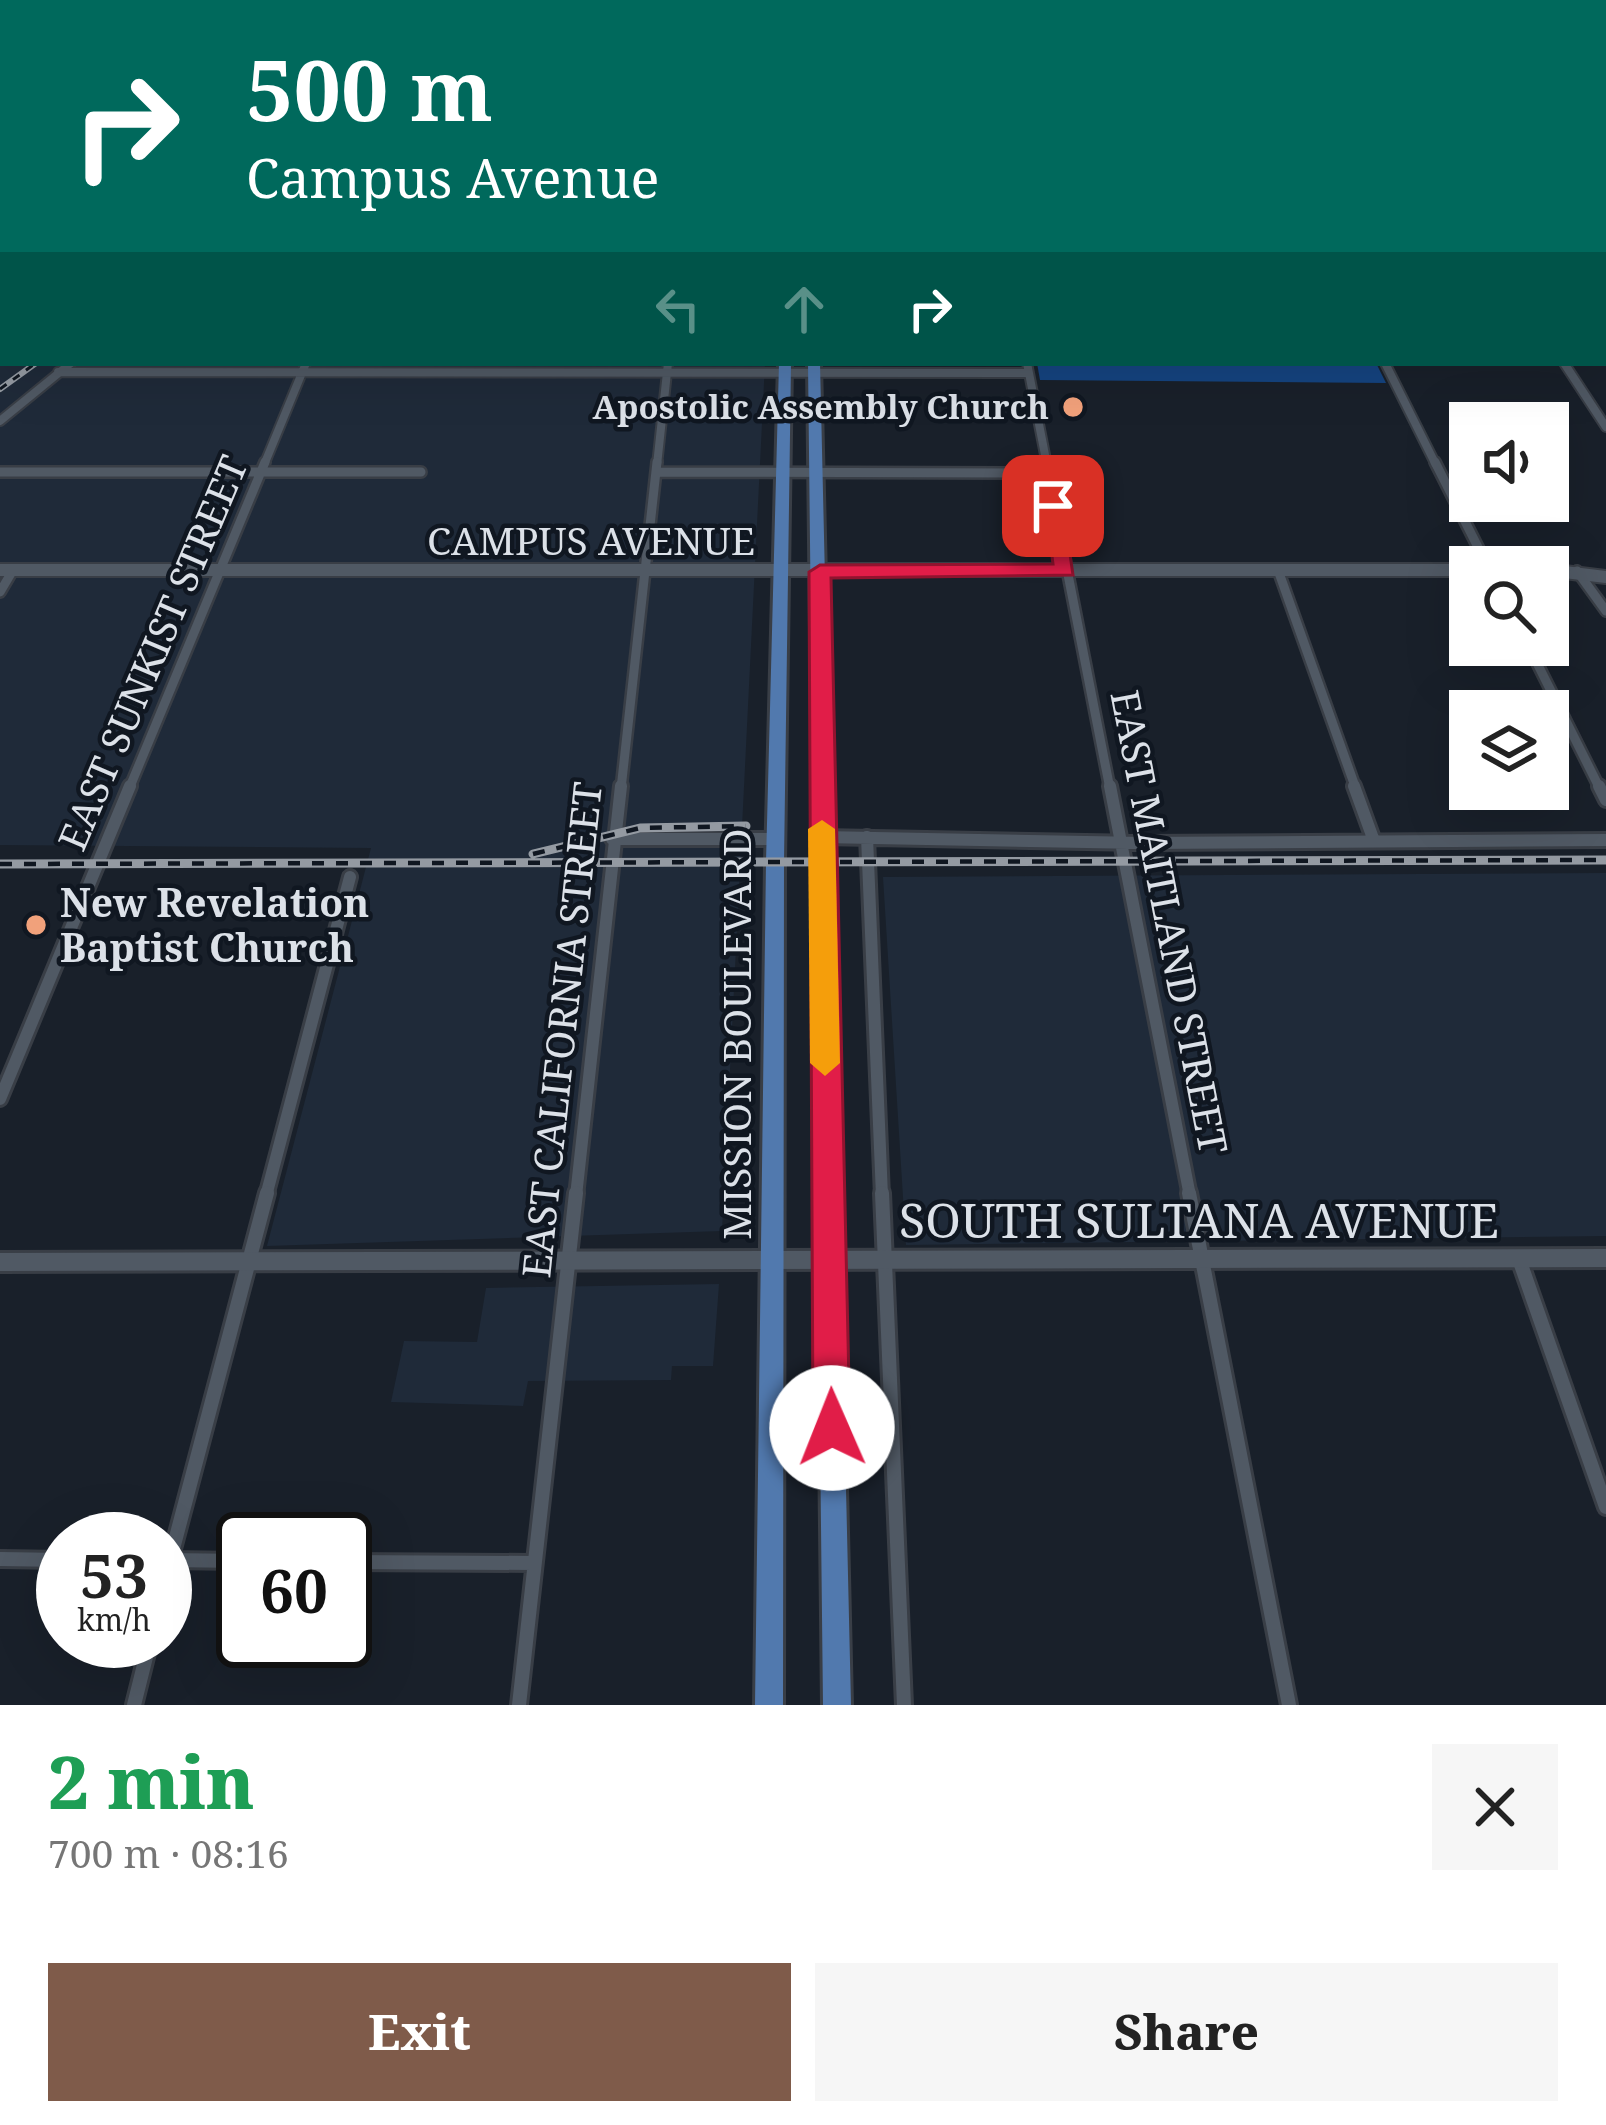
<!DOCTYPE html>
<meta charset="utf-8">
<style>
:root{--surface:#fff;--page:#f6f6f6;--text:#222;--muted:#767676;--accent:#7f5b4a}
body{margin:0;font-family:"Noto Serif",serif;background:var(--page);color:var(--text);height:100vh;display:flex;flex-direction:column;font-size:45px;white-space:nowrap}
*{box-sizing:border-box;margin:0}
p{font-size:39px;color:var(--muted)}
.icon{flex:none;width:66px;height:66px;fill:none;stroke:currentColor;stroke-width:2;stroke-linecap:round;stroke-linejoin:round}
.map{position:relative;height:1705px;overflow:hidden}
.sheet{display:flex;flex-direction:column;background:var(--surface);flex:1}
.sheet>*{flex:none}
.top-card{position:absolute;left:0px;top:0px;width:1608px;height:366px;box-shadow:0 12px 48px #0002;background:#00695c;color:#fff;overflow:hidden}
.fabs{position:absolute;left:1449px;top:402px;display:grid;gap:24px}
.fabs a{display:grid;place-items:center;width:120px;height:120px;border-radius:0px;background:var(--surface);box-shadow:0 12px 48px #0002;font-size:60px}
.speed{position:absolute;left:36px;top:1512px;display:flex;gap:24px;font-size:60px;font-weight:700;text-align:center}
.speed>*{display:grid;place-content:center;width:156px;height:156px;border-radius:50%;background:var(--surface);box-shadow:0 12px 48px #0002;line-height:1}
.speed small{font-size:30px;font-weight:400}
.speed .limit{border:6px solid #111;border-radius:18px;background:#fff;color:#111}
.pin{position:absolute;display:grid;place-items:center;width:102px;height:102px;color:#fff;margin:-51px;border-radius:24px;box-shadow:0 6px 18px #0006}
.me{position:absolute;width:132px;margin:-66px;rotate:359deg;stroke-linejoin:round;filter:drop-shadow(0 0 9px #0008)}
.turn{display:flex;align-items:center;gap:42px;height:252px;padding:0 48px;font-size:54px}
.turn .icon{width:156px;height:156px;stroke-width:2.5}
.turn b{display:block;font-size:84px;line-height:102px}
.lanes{display:flex;align-items:center;height:114px;padding:0 48px;background:#0003;justify-content:center;gap:60px;direction:ltr}
.lanes .off{opacity:.35}
.round{display:grid;place-items:center;flex:none;width:126px;height:126px;border-radius:0px;background:var(--page)}
.headline{display:flex;align-items:center;justify-content:space-between;height:204px;padding:0 48px}
h1{font-size:72px;font-weight:800;line-height:90px;color:#1e9e55}
.primary-button{display:flex;gap:24px;margin-top:auto;padding:24px 48px}
.primary-button a{flex:1;height:138px;border-radius:0px;background:var(--accent);color:#fff;font-size:48px;font-weight:800;line-height:138px;text-align:center}
.primary-button a+a{background:var(--page);color:var(--text)}
.map>svg:first-child{display:block}
.built{fill:#1f2a39}
.green{fill:#154481}
.lines{fill:none;stroke-linecap:round;stroke-linejoin:round}
.minor-far4-casing{stroke:#393e46;stroke-width:9}
.minor-far3-casing{stroke:#393e46;stroke-width:12}
.minor-far2-casing{stroke:#393e46;stroke-width:14}
.minor-far1-casing{stroke:#393e46;stroke-width:18}
.minor-casing{stroke:#393e46;stroke-width:20}
.tertiary-far1-casing{stroke:#393e46;stroke-width:16}
.tertiary-casing{stroke:#393e46;stroke-width:24}
.primary-casing{stroke:#393e46;stroke-width:6}
.minor-far4{stroke:#505964;stroke-width:6}
.minor-far3{stroke:#505964;stroke-width:8}
.minor-far2{stroke:#505964;stroke-width:9}
.minor-far1{stroke:#505964;stroke-width:12}
.minor{stroke:#505964;stroke-width:14}
.tertiary-far1{stroke:#505964;stroke-width:12}
.tertiary{stroke:#505964;stroke-width:18}
.primary{fill:#5179ae;fill-rule:evenodd}
.rail-far1-casing{stroke:#949aa2;stroke-width:6}
.rail-casing{stroke:#949aa2;stroke-width:9}
.rail-far1{stroke:#101721;stroke-width:3;stroke-dasharray:8;stroke-linecap:butt}
.rail{stroke:#101721;stroke-width:4.5;stroke-dasharray:12;stroke-linecap:butt}
.route{fill:#e11d48;stroke:#92132f;stroke-width:3}
.slow{fill:#f59e0b}
.poi-dot{fill:#f1a17b;stroke:#101721;stroke-width:4.5}
.labels{text-anchor:middle;stroke-width:9;stroke-linejoin:round;paint-order:stroke}
.far-poi-label{font-size:33px;font-weight:bold;fill:#dce1e8;stroke:#101721;text-anchor:end}
.street-label{font-size:39px;fill:#dce1e8;stroke:#101721}
.poi-label{font-size:39px;font-weight:bold;fill:#dce1e8;stroke:#101721;text-anchor:start}
.near-street-label{font-size:48px;fill:#dce1e8;stroke:#101721}
</style>
<div class="map">
<svg width="1606" height="1705" viewBox="0 0 1606 1705">
<rect width="100%" height="100%" fill="#19202a"/>
<path class="built" d="M595,0H1606V258L1605,3H591Z
M0,232L3,363H765L722,1231L267,1246L371,848L0,845Z
M1606,873V1236L906,1245L883,877Z
M719,1284L713,1366H672L671,1380L528,1381L523,1406L391,1402L404,1341L477,1342L486,1288Z"/>
<path class="green" d="M1037,363H1376L1386,383L1040,380Z"/>
<g class="lines">
<g class="minor-far4-casing">
<path id="minor-far4" d="M588,3L592,0
M0,102L3,98
M0,188L3,184"/>
</g>
<g class="minor-far3-casing">
<path id="minor-far3" d="M0,295L3,291
M1027,363L1047,465
M1385,363L1436,465
M1564,363L1606,427
M58,372L1027,373
M0,421L71,363
M264,465L306,363
M657,465L668,363"/>
</g>
<g class="minor-far2-casing">
<path id="minor-far2" d="M1046,462L1110,789
M1435,462L1488,567
M0,472H421
M659,472L1046,473
M1278,570L1356,789
M1577,571L1606,611
M0,592L13,570
M1528,645L1600,789
M129,789L265,462
M621,789L657,462"/>
</g>
<g class="minor-far1-casing">
<path id="minor-far1" d="M1110,786L1190,1196
M1354,786L1374,841
M1599,786L1606,800
M822,837L1142,843L1606,840
M867,837L882,1196
M612,839H776
M0,1099L130,786
M266,1196L350,877
M576,1196L621,786"/>
</g>
<g class="minor-casing">
<path id="minor" d="M882,1193L904,1705
M1189,1193L1289,1705
M1519,1259L1606,1507
M0,1559L63,1560
M168,1560L243,1561
M345,1562L533,1563
M165,1579L267,1193
M134,1705L150,1641
M519,1705L576,1193"/>
</g>
<g class="tertiary-far1-casing">
<path id="tertiary-far1" d="M0,570H1470
M1548,570L1606,577"/>
</g>
<g class="tertiary-casing">
<path id="tertiary" d="M0,1262L1606,1258"/>
</g>
<g class="primary-casing">
<path id="primary" d="M794,0H802V3H794Z
M816,0H824V3H816Z
M779,363H791L784,862L783,1705H755L766,862Z
M808,363H820L851,1705H823Z"/>
</g>
<use href="#minor-far4" class="minor-far4"/>
<use href="#minor-far3" class="minor-far3"/>
<use href="#minor-far2" class="minor-far2"/>
<use href="#minor-far1" class="minor-far1"/>
<use href="#minor" class="minor"/>
<use href="#tertiary-far1" class="tertiary-far1"/>
<use href="#tertiary" class="tertiary"/>
<use href="#primary" class="primary"/>
<g class="rail-far1-casing">
<path id="rail-far1" d="M552,3L556,0
M0,389L36,363"/>
</g>
<g class="rail-casing">
<path id="rail" d="M533,854L640,828L746,826
M0,864L1606,860"/>
</g>
<use href="#rail-far1" class="rail-far1"/>
<use href="#rail" class="rail"/>
</g>
<path class="route" d="M1045,501L1063,506L1073,575L831,578L850,1428L845,1441L832,1446L819,1441L813,1428L809,572L820,565L1053,564Z"/>
<path class="slow" d="M822,820L835,829L840,1063L825,1076L810,1063L808,829Z"/>
<g class="poi-dot">
<circle cx="1073" cy="407" r="12"/>
<circle cx="36" cy="925" r="12"/>
</g>
<g class="labels">
<g class="far-poi-label">
<text x="1049" y="419">Apostolic Assembly Church</text>
</g>
<g class="street-label">
<text x="591" y="555">CAMPUS AVENUE</text>
<text transform="translate(153 653) rotate(-67)" y="14">EAST SUNKIST STREET</text>
<text transform="translate(1169 922) rotate(79)" y="14">EAST MAITLAND STREET</text>
<text transform="translate(562 1030) rotate(-84)" y="14">EAST CALIFORNIA STREET</text>
<text transform="translate(737 1034) rotate(-90)" y="14">MISSION BOULEVARD</text>
</g>
<g class="poi-label">
<text x="60" y="917">New Revelation<tspan x="60" dy="45">Baptist Church</tspan></text>
</g>
<g class="near-street-label">
<text x="1199" y="1238">SOUTH SULTANA AVENUE</text>
</g>
</g>
</svg>
<div class="fabs">
<a><svg class="icon" aria-label="sound" viewBox="0 0 24 24"><path d="M4 9h4l5-4v14l-5-4H4zM17 9q2 3 0 6"/></svg></a>
<a><svg class="icon" aria-label="search" viewBox="0 0 24 24"><circle cx="10" cy="10" r="6"/><path d="M15 15l6 6"/></svg></a>
<a><svg class="icon" aria-label="layers" viewBox="0 0 24 24"><path d="M12 4l9 5-9 5-9-5zM3 14l9 5 9-5"/></svg></a>
</div>
<div class="speed"><div>53<small>km/h</small></div><div class="limit">60</div></div>
<div class="pin" style="left:1053px;top:506px;background:#d93025"><svg class="icon" aria-label="arrive" viewBox="0 0 24 24"><path d="M6 21V4h12l-3 4 3 4H6"/></svg></div>
<svg class="me" style="left:832px;top:1428px" viewBox="-20 -20 40 40"><circle r="19" fill="#fff"/><path d="M0-13L10 11 0 6-10 11z" fill="#e11d48"/></svg>
<div class="top-card">
<div class="turn"><svg class="icon" aria-label="right" viewBox="0 0 24 24"><path d="M7 20v-9h11M14 6l5 5-5 5"/></svg><div><b>500 m</b>Campus Avenue</div></div>
<div class="lanes"><svg class="icon off" aria-label="left" viewBox="0 0 24 24"><path d="M17 20v-9H6M10 6l-5 5 5 5"/></svg><svg class="icon off" aria-label="ahead" viewBox="0 0 24 24"><path d="M12 20V5M6 11l6-6 6 6"/></svg><svg class="icon" aria-label="right" viewBox="0 0 24 24"><path d="M7 20v-9h11M14 6l5 5-5 5"/></svg></div>
</div>
</div>
<section class="sheet">
<div class="headline"><div><h1>2 min</h1><p>700 m · 08:16</p></div><a class="round"><svg class="icon" aria-label="close" viewBox="0 0 24 24"><path d="M6 6l12 12M18 6L6 18"/></svg></a></div>
<div class="primary-button"><a>Exit</a><a>Share</a></div>
</section>
